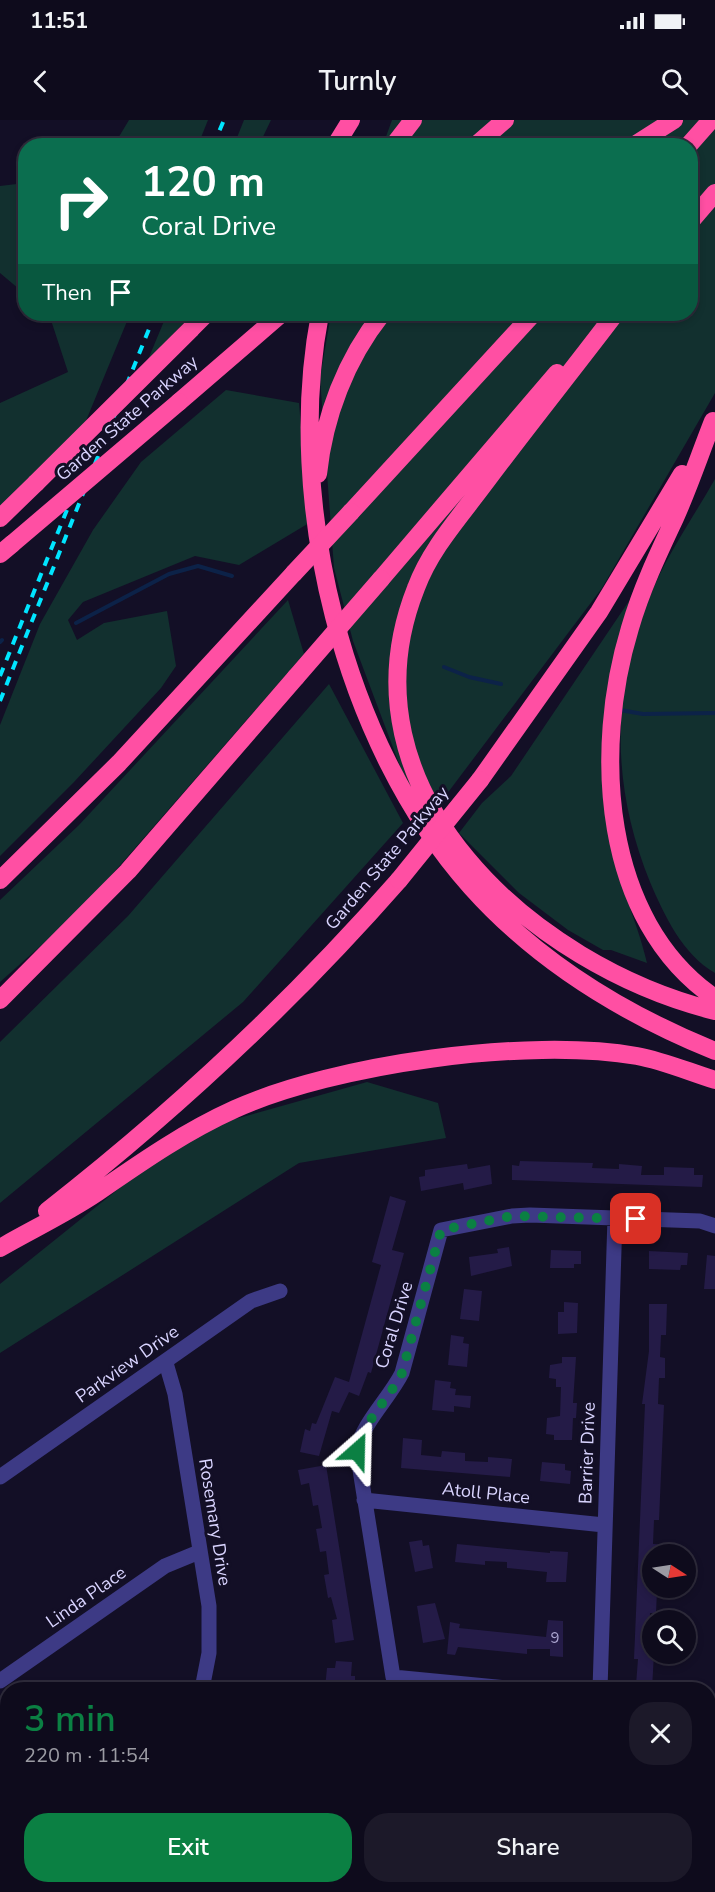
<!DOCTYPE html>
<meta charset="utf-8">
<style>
:root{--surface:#0e0b1c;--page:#1c1929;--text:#f1f3f6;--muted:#9b9ba3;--line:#2e2b3b;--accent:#0b8043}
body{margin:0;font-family:"Nunito Sans",sans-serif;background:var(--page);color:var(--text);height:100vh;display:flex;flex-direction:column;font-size:22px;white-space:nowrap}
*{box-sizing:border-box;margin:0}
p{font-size:20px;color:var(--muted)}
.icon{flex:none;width:33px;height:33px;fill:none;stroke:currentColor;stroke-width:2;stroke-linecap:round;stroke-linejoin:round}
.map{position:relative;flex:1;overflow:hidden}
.panel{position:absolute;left:0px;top:1562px;width:716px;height:212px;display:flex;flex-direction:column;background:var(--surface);border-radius:24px 24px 0 0;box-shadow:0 3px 9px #0003,0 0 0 2px var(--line)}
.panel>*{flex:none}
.hud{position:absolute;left:18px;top:18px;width:680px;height:183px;border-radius:24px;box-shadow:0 3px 9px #0003,0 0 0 2px var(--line);background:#0b6e4f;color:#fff;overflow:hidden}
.needle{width:39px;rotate:102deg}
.tools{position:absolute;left:642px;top:1424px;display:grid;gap:12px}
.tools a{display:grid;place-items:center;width:54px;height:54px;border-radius:50%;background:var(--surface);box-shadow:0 3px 9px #0003,0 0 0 2px var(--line);font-size:30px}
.pin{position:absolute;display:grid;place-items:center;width:51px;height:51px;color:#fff;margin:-26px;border-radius:12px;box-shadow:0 3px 9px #0006}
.me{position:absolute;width:66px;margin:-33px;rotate:25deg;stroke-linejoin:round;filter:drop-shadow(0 0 4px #0008)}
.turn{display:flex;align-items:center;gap:21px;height:126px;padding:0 24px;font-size:27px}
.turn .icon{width:78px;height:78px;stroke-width:2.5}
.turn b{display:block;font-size:42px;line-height:51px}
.then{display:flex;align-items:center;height:57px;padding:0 24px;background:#0003;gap:12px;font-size:22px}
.round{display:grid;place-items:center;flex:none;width:63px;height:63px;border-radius:24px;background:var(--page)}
.head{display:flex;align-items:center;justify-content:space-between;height:102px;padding:0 24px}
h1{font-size:36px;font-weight:600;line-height:45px;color:var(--accent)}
.cta{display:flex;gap:12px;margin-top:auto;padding:12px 24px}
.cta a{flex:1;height:69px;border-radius:24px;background:var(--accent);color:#fff;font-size:24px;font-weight:600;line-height:69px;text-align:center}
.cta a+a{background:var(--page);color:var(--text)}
.status{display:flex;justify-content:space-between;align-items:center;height:42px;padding:0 30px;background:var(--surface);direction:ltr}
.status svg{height:16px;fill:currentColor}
header{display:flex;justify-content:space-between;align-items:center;height:78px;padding:0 24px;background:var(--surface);font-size:27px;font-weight:600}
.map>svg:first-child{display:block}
.green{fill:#12302f}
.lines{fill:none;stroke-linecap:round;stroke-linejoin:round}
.stream{stroke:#0c2248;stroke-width:4}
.building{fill:#241b47}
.minor{stroke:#3d3a85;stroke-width:15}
.highway{stroke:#ff4fa3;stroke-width:18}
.rail{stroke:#00e5ff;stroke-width:4;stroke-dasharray:9 8;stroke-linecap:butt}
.highway-bridge{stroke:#ff4fa3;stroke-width:18}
.route{stroke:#0b8043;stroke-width:10;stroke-dasharray:0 18}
.labels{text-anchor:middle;stroke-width:6;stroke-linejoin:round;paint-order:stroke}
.number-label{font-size:15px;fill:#aca6d1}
.street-label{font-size:18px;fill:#d9d4ff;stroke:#130f26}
</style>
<div class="status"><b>11:51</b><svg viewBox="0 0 49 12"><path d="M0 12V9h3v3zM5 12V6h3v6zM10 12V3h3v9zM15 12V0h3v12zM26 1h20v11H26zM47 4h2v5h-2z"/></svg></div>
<header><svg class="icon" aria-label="back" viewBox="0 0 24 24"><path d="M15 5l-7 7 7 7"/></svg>Turnly<svg class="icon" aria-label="search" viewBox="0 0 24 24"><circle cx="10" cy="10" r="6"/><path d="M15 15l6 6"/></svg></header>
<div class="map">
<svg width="715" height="1772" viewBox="0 0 715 1772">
<rect width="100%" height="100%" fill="#130f26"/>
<path class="green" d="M129,0H208L198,25H114Z
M244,0H271L259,25H234Z
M392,0H715V273L602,468L437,687L406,662L353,521L334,448L320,258L331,194H690V26L383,25Z
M25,63H26L25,174L0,153V66Z
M49,194H130L83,308L0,393V283L68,252Z
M167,194H192L147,242Z
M226,270L299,283L309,403L239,445L195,436L83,482L68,500L77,520L104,503L167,491L176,546L161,568L74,662L0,736V605L40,504L93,410L141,342Z
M715,359V853C683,835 664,795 650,762C612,668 610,574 649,479C665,437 693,398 715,359Z
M288,480L304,534L81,790L0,862V780L79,705Z
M629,481C619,552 598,627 606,698C611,748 636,795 647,843L611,830H603L568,810L519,773L459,713L482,683L511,656Z
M329,564L403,703L243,882L0,1083V922L128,796Z
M367,962L438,983L446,1018L299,1043L0,1233V1164L198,1005L239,998Z"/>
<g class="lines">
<path class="stream" d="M76,503L169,454L198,446L232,456
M0,522L2,520
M444,547L469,557L501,564
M620,590L643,594L715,593"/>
</g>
<path class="building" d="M520,1041L593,1043L592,1048L619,1049V1044L642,1046L641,1055H664V1047L694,1048V1055H703L702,1067L512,1060V1045L519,1046Z
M467,1044L468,1049L490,1045L492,1064L464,1070L463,1063L421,1071L419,1057L425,1056V1050Z
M390,1076L406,1081L392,1130L404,1133L371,1253L368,1252L359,1276L349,1272L339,1293L332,1291L319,1336L300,1332L305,1309L310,1311L312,1303L316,1304L335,1257L349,1262L381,1145L372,1142Z
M509,1127L512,1146L471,1156L469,1137L498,1133L497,1129Z
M551,1130L581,1131V1144H574V1148H550Z
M649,1131L688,1133L687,1145H681L680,1150L649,1149Z
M707,1135L715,1136V1169H704Z
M464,1169L482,1171L479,1201L460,1199Z
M564,1182L578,1183L577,1213L558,1214V1192H564Z
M649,1184H667L666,1215H661L660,1237L665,1238V1258H659L658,1284L664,1285L659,1400H654L653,1424L679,1426L678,1434H652L651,1470L657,1471L656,1493H650L649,1516L652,1517L654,1533L652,1569H639V1565H636L638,1539H634L645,1284H642L649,1231Z
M451,1215L464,1217L463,1223L469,1224L467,1247L448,1245Z
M562,1237H576L573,1283H577L576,1298H573L572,1320H554V1315L546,1314L547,1298L560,1296L561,1267H556V1259L549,1258L550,1245L562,1243Z
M435,1260L451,1262L450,1268L456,1269L455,1275L471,1276L470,1288L454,1286V1292L432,1290Z
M403,1318L422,1320L421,1335L441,1337L442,1331L465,1333V1341L488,1342V1337L512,1339L510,1357L401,1348Z
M542,1342L565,1344V1350L571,1351L570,1364L540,1361Z
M326,1345L354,1520L335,1523L332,1500L337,1499L331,1477L328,1478L324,1455L329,1454L326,1431L320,1432L316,1409L322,1408L318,1385L313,1386L309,1363L301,1365L298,1350Z
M422,1420L423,1426L429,1425L433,1448L415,1452L409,1422Z
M457,1424L550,1433V1431L568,1432L566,1462H546L547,1452L507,1448V1442L485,1441V1445L455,1442Z
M435,1483L445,1519L423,1523L417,1486Z
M548,1500L563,1501V1537L550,1536V1529H527V1534L458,1527L455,1535L447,1534L450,1502L460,1504L459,1508L546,1517Z
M336,1541L352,1542L351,1556H355V1569L325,1568L327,1548H335Z"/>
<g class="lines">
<path class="minor" d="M166,1243L175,1274L209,1486V1533L202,1569
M0,1357L251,1181L280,1171
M364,1380L604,1405
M0,1561L165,1446L199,1432
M517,1569L393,1557L357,1331C362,1303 389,1279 402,1253L441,1110L512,1096L530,1095L700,1101L715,1106
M600,1569L615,1098
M0,1741L8,1740
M153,1766L154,1772
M599,1772V1766"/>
<path class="highway" d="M335,26L351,0
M393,26L413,0
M475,26L505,0
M633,26L674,0
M688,26L711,0
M690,102L715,73
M320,194C284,380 343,624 471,767C537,841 624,894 715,931
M615,194C571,252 525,309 482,367C458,399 430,430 416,468C335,672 534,846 715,891
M191,209L206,194
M179,282L281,194
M713,301C700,334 689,367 675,398C658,434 641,470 630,508C593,629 601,800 715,878
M318,354C324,297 346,239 382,194
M351,392L533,194
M0,398L36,363
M0,434L12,424
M381,459L557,253
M480,660L599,492L682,354
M0,760L119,643L294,453
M0,880L128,751L296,557
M47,1091C175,991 292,882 399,760
M0,1128C31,1110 65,1094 95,1074C140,1043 184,1012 235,989C335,944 528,917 637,936C664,941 689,952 715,960"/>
<path class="rail" d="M213,26L224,0
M0,556L73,375
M0,581L155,194"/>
<path class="highway-bridge" d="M36,363L191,209
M12,424L179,282
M294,453L351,392
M296,557L381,459
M399,760L480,660"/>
</g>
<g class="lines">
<path class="route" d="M357,1331C362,1303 389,1279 402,1253L441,1110L512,1096L636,1099"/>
</g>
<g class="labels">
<g class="number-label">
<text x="555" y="1523">9</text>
</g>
<g class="street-label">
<text transform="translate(127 298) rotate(-41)" y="6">Garden State Parkway</text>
<text transform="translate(387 738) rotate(-50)" y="6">Garden State Parkway</text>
<text transform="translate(394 1205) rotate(-73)" y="6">Coral Drive</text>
<text transform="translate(127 1244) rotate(-35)" y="6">Parkview Drive</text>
<text transform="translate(587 1333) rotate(-88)" y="6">Barrier Drive</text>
<text transform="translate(486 1373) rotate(6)" y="6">Atoll Place</text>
<text transform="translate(215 1402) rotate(81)" y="6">Rosemary Drive</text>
<text transform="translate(86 1477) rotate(-35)" y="6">Linda Place</text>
</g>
</g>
</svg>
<div class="tools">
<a><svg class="needle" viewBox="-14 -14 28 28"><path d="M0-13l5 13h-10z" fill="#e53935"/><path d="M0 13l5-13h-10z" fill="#9b9ba3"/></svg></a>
<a><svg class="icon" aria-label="search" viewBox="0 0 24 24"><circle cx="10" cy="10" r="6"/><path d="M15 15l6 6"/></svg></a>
</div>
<div class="pin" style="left:636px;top:1099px;background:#d93025"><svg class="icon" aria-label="arrive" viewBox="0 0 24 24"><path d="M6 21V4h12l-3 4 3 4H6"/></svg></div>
<svg class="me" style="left:357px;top:1331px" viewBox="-20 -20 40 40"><path d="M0-17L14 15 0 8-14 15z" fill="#0b8043" stroke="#fff" stroke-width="4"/></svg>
<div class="hud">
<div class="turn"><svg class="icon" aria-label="right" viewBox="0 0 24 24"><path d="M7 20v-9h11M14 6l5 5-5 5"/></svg><div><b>120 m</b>Coral Drive</div></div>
<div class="then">Then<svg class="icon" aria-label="arrive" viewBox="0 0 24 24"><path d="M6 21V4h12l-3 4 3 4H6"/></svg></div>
</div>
<section class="panel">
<div class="head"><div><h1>3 min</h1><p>220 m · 11:54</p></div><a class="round"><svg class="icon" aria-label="close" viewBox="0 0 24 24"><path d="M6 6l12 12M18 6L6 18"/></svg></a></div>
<div class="cta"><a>Exit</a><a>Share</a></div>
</section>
</div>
